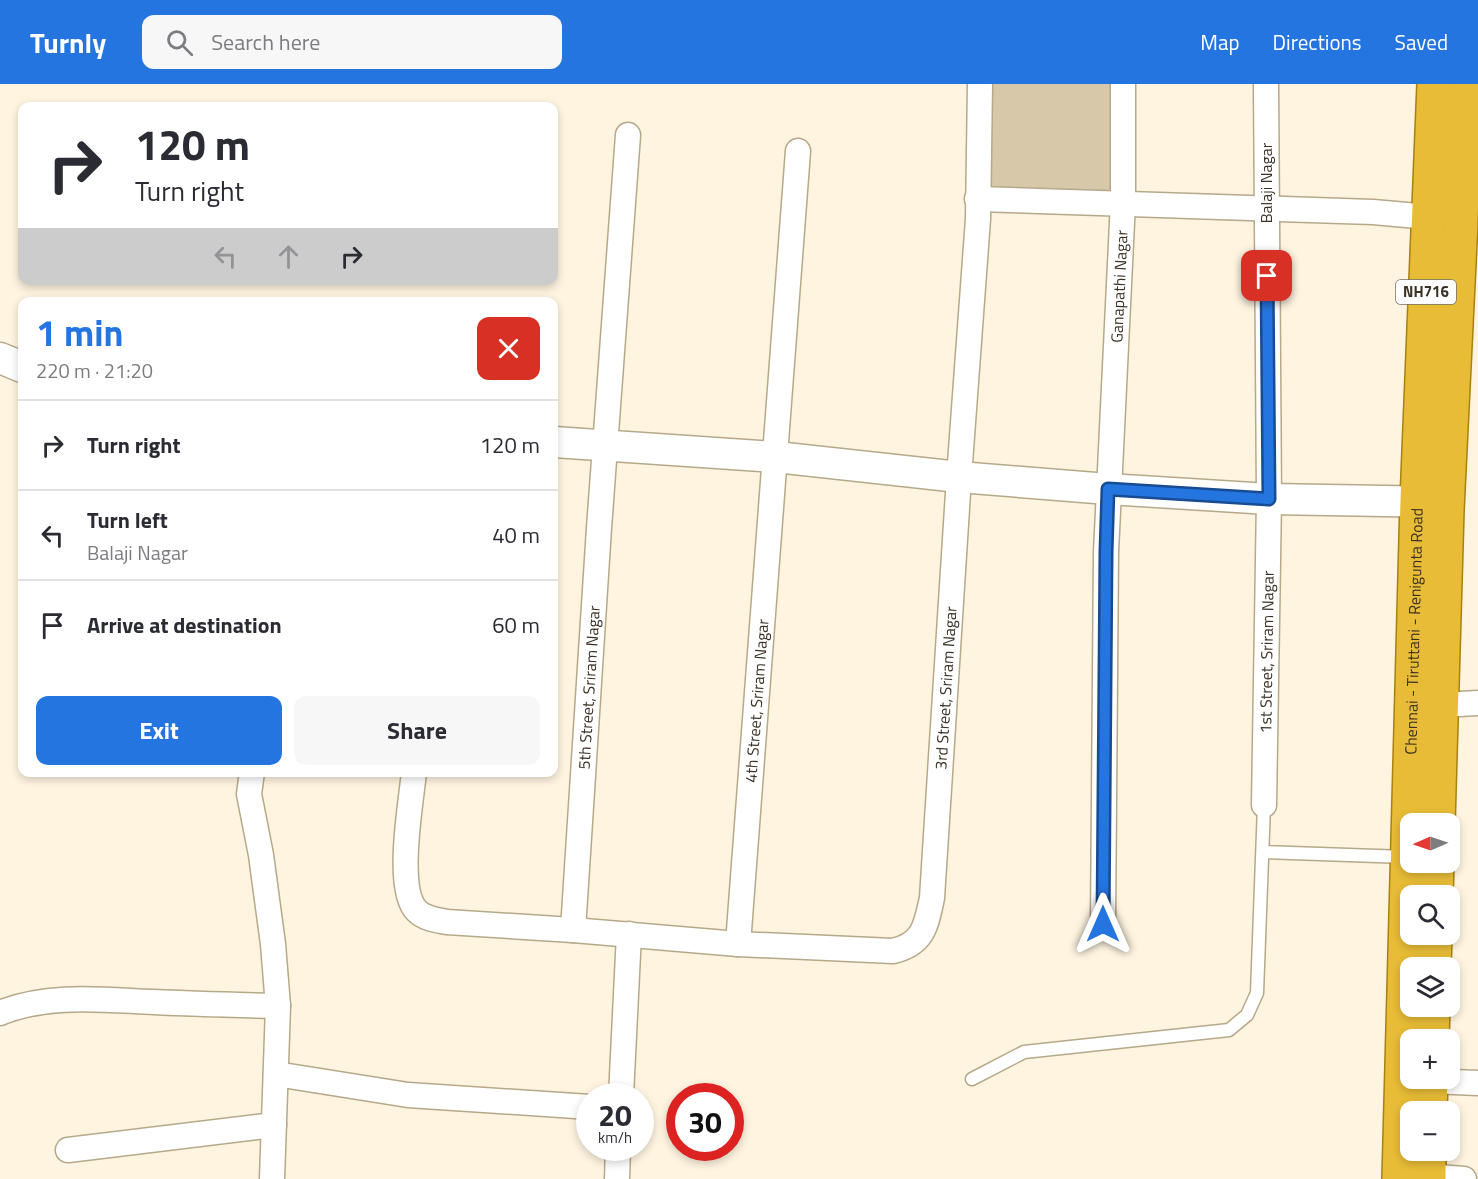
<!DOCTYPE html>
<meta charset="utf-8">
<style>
:root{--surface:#fff;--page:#f7f7f7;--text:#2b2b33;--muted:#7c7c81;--line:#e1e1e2;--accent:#2575e0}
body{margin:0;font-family:"Titillium Web",sans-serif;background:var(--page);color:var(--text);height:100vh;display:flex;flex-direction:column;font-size:22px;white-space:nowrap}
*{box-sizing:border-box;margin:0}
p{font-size:20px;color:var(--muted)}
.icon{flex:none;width:33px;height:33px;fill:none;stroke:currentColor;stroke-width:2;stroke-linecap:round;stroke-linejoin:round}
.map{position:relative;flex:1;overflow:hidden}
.panel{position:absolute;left:18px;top:213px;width:540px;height:480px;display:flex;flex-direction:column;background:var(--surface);border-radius:12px;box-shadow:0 3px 9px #0003}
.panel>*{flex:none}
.guide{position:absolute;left:18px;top:18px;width:540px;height:183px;border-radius:12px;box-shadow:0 3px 9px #0003;background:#fff;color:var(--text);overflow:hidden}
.needle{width:39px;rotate:268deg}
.buttons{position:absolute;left:1400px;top:729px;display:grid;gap:12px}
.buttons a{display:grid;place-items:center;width:60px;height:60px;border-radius:12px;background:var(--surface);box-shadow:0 3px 9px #0003;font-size:30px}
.speed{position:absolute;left:576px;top:999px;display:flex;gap:12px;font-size:30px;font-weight:700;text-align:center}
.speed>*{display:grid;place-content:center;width:78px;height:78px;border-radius:50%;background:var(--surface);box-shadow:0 3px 9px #0003;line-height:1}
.speed small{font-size:15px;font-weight:400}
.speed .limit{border:9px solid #d22;background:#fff;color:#111}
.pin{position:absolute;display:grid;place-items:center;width:51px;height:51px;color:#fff;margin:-26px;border-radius:12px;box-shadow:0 3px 9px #0006}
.me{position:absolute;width:66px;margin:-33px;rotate:0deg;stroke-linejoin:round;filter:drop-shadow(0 0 4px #0008)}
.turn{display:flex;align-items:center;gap:21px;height:126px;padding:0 18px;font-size:27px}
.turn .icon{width:78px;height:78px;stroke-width:2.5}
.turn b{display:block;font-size:42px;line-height:51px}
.lanes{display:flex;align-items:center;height:57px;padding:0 18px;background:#0003;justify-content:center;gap:30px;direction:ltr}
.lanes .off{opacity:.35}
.round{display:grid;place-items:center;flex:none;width:63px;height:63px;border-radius:12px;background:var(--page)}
.head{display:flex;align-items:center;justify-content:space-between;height:102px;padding:0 18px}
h1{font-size:36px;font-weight:700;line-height:45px;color:var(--accent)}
.primary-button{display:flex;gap:12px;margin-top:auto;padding:12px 18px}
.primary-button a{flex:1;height:69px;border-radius:12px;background:var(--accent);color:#fff;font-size:24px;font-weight:700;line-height:69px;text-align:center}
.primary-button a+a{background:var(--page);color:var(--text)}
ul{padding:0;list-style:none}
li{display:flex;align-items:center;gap:18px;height:90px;padding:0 18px;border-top:2px solid var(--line)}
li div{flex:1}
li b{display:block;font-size:22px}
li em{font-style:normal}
header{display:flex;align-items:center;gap:36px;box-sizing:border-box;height:84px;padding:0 30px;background:var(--accent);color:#fff}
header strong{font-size:28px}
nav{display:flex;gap:33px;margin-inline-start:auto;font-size:21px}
.search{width:420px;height:54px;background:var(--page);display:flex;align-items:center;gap:15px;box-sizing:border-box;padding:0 21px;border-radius:12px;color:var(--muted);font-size:22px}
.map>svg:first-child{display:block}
.green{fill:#d6c8a9}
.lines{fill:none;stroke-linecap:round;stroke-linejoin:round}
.service-casing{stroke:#b7a889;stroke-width:15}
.minor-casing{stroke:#b7a889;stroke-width:27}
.tertiary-casing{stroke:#b7a889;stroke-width:33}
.trunk-casing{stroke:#a8810f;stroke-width:36}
.service{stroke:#fff;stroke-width:12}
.minor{stroke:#fff;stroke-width:24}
.tertiary{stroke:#fff;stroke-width:30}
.trunk{stroke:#e8bc36;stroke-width:33}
.route-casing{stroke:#184c92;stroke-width:15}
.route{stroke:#2575e0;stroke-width:10}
.labels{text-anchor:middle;stroke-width:4.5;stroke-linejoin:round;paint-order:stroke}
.shield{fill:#fff;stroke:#747066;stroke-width:1.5}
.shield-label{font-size:15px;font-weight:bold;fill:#393225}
.street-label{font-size:16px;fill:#393225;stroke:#fff}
</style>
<header>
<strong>Turnly</strong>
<div class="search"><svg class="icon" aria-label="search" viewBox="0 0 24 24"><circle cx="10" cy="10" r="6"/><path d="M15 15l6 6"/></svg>Search here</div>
<nav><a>Map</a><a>Directions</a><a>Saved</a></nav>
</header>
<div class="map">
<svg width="1478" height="1095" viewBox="0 0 1478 1095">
<rect width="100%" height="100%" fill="#fef4e0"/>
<path class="green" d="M986,0H1110L1116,111L990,108Z"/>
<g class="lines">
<g class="service-casing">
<path id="service" d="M1264,768L1406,773
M972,995L1024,968L1229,946L1247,931L1257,909L1264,721"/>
</g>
<g class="minor-casing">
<g id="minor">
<path d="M977,115L1373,128L1429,133"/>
<path d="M1442,621L1478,619"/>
<path d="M252,688L249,710L261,771L273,860L278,922L272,1095"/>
<path id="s1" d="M414,688C411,719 395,806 417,827C425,835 437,836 447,838L573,846L738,860L893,867C924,860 926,841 932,814L959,393L978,135L980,0"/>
<path id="s2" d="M1264,721L1269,415L1266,0"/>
<path id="s3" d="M1103,840L1106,468L1123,118V0"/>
<path id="s4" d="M573,846L599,444L628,51"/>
<path id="s5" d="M738,860L798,67"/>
<path d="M0,929C48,909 104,916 154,918C195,920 236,921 278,922"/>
<path d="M276,990L408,1011L590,1023"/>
<path d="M1431,997L1478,999"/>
<path d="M621,1012L629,850"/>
<path d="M68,1066L274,1041"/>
<path d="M1413,1091L1464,1095"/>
<path d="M617,1095L618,1064"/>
</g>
</g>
<g class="tertiary-casing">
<path id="tertiary" d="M0,274L22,283
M554,358L776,373L959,393L1108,405L1269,415L1442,418"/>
</g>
<g class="trunk-casing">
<g id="trunk">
<path d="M1438,740L1447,426L1461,137L1466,0"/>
<path d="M1436,812L1437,778"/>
<path d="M1434,884L1435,850"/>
<path d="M1432,956L1433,922"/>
<path d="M1430,1028L1431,994"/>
<path id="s6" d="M1399,1095L1417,417L1434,0"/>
<path d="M1429,1095V1066"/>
</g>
</g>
<use href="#service" class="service"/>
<use href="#minor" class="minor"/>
<use href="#tertiary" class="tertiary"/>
<use href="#trunk" class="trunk"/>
</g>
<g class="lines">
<g class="route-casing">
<path id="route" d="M1103,840L1106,468L1108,405L1269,415L1267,192"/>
</g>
<use href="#route" class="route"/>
</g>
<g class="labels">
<rect class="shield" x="1396" y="196" width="60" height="24" rx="4.5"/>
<g class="shield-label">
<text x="1426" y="213">NH716</text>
</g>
<g class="street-label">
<text transform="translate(1266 99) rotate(-90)" y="6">Balaji Nagar</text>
<text dy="6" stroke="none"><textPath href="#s3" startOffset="638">Ganapathi Nagar</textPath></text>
<text dy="6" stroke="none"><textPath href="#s6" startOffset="548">Chennai - Tiruttani - Renigunta Road</textPath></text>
<text dy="6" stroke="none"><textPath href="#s2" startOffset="153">1st Street, Sriram Nagar</textPath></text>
<text dy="6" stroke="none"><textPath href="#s4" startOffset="243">5th Street, Sriram Nagar</textPath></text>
<text dy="6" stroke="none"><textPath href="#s1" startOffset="903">3rd Street, Sriram Nagar</textPath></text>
<text dy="6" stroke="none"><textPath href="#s5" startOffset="244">4th Street, Sriram Nagar</textPath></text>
</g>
</g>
</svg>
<div class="buttons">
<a><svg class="needle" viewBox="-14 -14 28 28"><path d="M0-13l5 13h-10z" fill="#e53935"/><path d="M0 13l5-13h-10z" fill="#7c7c81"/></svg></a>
<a><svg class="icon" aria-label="search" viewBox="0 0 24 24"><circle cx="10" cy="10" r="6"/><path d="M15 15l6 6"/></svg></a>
<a><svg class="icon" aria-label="layers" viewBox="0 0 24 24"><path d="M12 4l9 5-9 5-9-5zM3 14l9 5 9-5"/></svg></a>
<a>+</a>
<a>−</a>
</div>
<div class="speed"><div>20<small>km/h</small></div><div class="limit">30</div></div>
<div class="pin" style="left:1267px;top:192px;background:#d93025"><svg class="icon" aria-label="arrive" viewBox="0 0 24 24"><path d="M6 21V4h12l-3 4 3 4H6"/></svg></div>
<svg class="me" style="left:1103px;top:840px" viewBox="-20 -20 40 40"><path d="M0-17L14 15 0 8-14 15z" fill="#2575e0" stroke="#fff" stroke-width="4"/></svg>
<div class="guide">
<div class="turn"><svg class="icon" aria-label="right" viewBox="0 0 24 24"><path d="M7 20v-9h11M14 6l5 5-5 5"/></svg><div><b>120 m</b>Turn right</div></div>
<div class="lanes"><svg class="icon off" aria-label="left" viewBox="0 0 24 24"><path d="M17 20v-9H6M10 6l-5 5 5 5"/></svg><svg class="icon off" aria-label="ahead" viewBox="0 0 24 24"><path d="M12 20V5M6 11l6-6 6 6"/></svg><svg class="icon" aria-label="right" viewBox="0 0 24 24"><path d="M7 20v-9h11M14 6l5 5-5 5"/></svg></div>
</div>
<section class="panel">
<div class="head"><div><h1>1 min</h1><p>220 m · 21:20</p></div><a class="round" style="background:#d93025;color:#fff"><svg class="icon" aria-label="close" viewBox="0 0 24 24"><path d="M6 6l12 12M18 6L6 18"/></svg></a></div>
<ul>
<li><svg class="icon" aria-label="right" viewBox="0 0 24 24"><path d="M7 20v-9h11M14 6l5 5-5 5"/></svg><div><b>Turn right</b></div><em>120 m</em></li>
<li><svg class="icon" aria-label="left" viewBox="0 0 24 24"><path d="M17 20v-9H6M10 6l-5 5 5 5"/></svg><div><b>Turn left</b><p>Balaji Nagar</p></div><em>40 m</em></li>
<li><svg class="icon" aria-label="arrive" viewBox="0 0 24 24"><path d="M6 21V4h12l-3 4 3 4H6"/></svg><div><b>Arrive at destination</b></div><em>60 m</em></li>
</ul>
<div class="primary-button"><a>Exit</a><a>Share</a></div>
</section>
</div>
